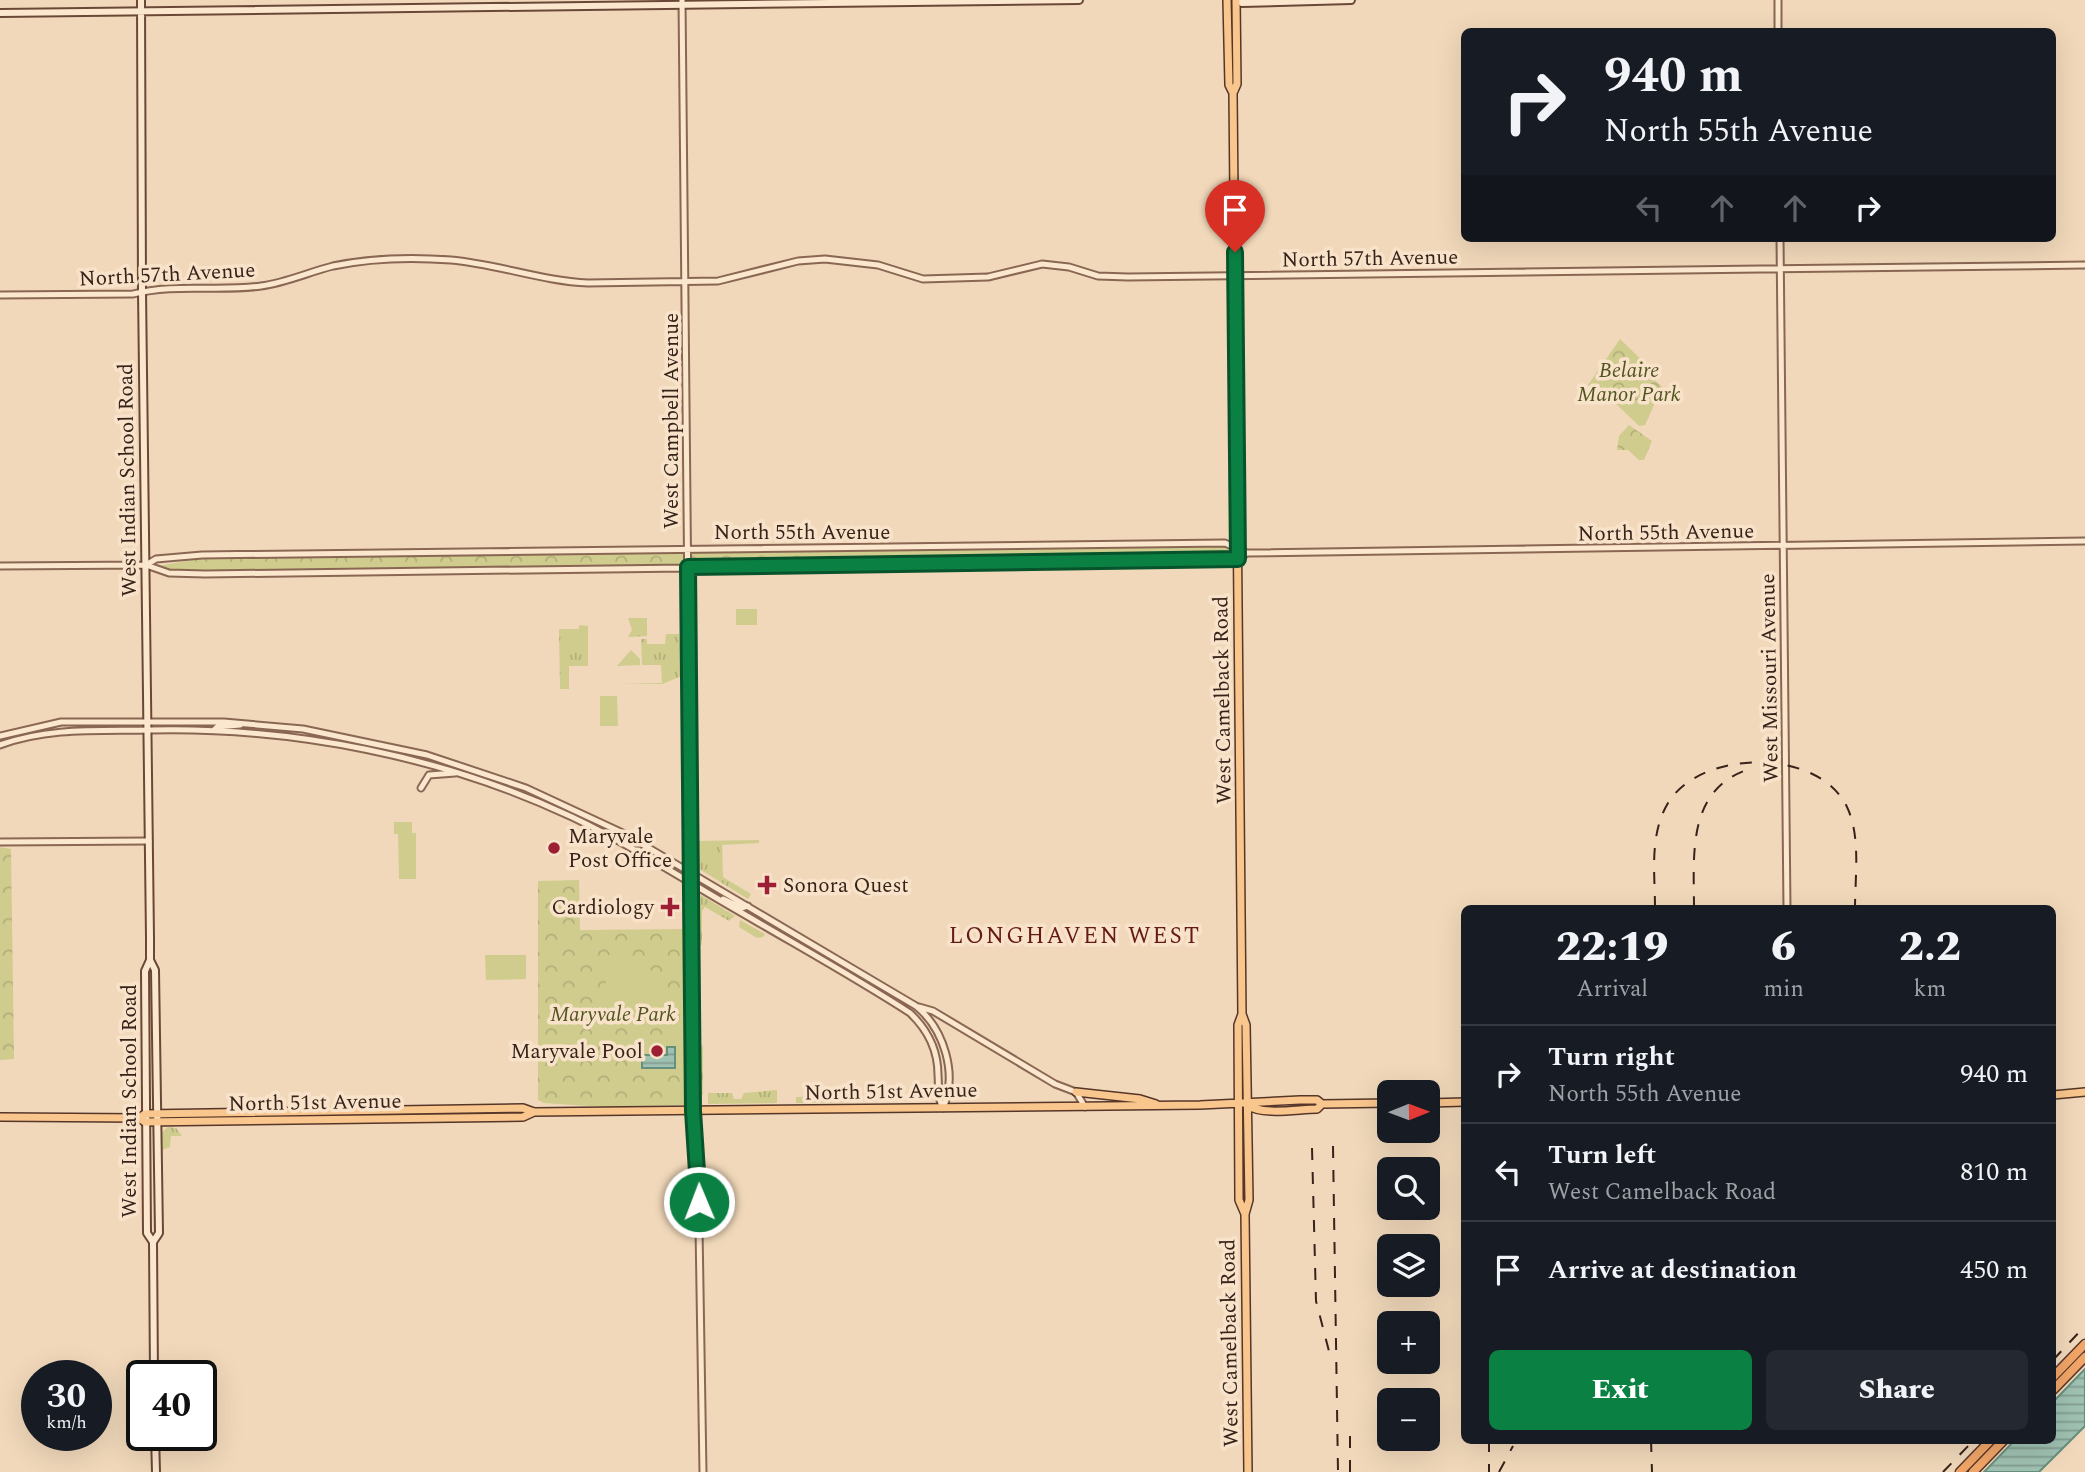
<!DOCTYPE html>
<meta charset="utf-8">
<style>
:root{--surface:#171b24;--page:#242831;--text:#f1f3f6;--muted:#9ea1a6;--line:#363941;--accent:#0b8043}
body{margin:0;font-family:Spectral,serif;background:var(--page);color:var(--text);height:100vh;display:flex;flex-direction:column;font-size:26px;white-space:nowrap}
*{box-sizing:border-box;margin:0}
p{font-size:23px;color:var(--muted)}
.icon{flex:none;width:38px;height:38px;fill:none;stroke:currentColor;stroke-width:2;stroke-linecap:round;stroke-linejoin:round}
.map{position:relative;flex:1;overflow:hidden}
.sheet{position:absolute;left:1461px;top:905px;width:595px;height:539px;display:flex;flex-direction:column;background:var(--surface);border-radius:10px;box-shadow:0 7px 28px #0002}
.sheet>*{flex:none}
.banner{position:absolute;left:1461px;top:28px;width:595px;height:214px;border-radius:10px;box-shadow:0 7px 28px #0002;background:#171b24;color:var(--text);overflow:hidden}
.needle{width:46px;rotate:89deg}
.buttons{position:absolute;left:1377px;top:1080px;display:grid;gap:14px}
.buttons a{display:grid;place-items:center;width:63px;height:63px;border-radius:10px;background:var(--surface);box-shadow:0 7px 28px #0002;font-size:35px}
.speed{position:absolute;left:21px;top:1360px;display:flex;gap:14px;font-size:35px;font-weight:700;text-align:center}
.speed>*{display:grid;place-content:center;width:91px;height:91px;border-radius:50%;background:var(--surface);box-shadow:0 7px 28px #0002;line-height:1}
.speed small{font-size:18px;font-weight:400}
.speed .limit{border:4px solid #111;border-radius:10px;background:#fff;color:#111}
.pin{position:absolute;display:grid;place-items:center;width:60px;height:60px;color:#fff;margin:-72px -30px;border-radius:50% 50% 50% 0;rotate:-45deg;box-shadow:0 0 7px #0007}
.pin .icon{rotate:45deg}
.me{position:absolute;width:77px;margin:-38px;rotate:359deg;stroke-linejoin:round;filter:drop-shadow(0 0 5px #0008)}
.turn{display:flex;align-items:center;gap:24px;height:147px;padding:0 28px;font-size:32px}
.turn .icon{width:91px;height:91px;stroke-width:2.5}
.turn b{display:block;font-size:49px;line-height:60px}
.lanes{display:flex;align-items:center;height:66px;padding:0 28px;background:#0003;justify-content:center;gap:35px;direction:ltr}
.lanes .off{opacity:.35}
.eta{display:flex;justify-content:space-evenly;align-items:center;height:119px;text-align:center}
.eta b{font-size:42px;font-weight:800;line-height:49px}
.primary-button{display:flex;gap:14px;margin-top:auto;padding:14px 28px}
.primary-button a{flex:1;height:80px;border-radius:10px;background:var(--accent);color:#fff;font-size:28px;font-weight:800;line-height:80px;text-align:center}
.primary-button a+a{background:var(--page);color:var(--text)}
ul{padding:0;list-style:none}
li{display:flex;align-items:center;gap:21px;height:98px;padding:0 28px;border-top:2px solid var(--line)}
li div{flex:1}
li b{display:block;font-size:26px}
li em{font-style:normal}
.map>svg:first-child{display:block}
.grass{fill:url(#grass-tufts)}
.park{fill:url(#park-crowns)}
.pitch{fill:#cfcc8e}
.water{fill:url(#water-rules);stroke:#668f7e;stroke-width:2}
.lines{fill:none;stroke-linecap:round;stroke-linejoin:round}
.tertiary-casing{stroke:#896753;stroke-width:9}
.secondary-casing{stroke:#6a4837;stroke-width:10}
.primary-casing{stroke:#563629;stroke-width:10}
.trunk-casing{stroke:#563629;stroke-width:11}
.tertiary{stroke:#fbe6ce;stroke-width:5}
.secondary{stroke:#fbe6ce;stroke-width:6}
.primary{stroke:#f9c68d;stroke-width:7}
.trunk{stroke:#f1a568;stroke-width:8}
.rail{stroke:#37231a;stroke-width:2;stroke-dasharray:12 12;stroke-linecap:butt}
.route-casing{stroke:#07532c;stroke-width:18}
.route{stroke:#0b8043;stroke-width:12}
.poi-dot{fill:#9c1f34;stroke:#f8e3ca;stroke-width:2.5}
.labels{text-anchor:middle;stroke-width:7;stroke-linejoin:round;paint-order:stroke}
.street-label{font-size:21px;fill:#37231a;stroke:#f8e3ca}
.park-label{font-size:21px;font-style:italic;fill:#50551f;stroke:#f8e3ca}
.poi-label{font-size:21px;fill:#37231a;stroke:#f8e3ca;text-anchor:start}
.neighbourhood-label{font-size:23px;letter-spacing:2px;fill:#661a16;stroke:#f8e3ca}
</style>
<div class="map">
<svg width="2085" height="1472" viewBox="0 0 2085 1472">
<defs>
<pattern id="grass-tufts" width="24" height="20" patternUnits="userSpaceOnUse" patternTransform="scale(1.75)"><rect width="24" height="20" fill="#cfcc8e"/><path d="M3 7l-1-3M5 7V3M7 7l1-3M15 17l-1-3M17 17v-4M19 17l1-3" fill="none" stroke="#b2af7a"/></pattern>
<pattern id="park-crowns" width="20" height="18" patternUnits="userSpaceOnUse" patternTransform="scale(1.75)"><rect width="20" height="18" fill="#cfcc8e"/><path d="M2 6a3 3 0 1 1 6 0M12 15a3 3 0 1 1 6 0" fill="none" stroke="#b2af7a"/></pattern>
<pattern id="water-rules" width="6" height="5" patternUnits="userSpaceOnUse" patternTransform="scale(1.75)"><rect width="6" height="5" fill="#9fc1b2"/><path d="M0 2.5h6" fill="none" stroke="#829c90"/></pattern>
</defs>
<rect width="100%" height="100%" fill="#f1d8ba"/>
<path class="grass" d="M628,618H647V636L628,637L632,630Z
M579,625L588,626V666H569V689H560L559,629H579Z
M666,634H679L682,676L662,684H620L662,683L661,665H642L641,639H647V644H665Z
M631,650L640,659V665L617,666Z
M759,840V843L722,845L723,877L751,894L748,899L696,867L698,841Z
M701,895L735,916L729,921L705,907L702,911V945L696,944L697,897Z
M740,920L765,934L763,937L757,938L739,927Z
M698,1043L703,1046V1095H698Z
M777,1090V1103L708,1104V1093H732L734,1099H741L744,1093Z
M857,1096V1102L796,1103V1097Z
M168,1127L176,1128L182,1136H171L170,1147L162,1150V1132Z"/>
<path class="park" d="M1620,339L1658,376L1655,380L1662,387L1645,425L1639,426L1612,400L1588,385Z
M1629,425L1652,441L1644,460H1639L1628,450H1617L1619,436Z
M1221,545L1230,548L1227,558L210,571L169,570L158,566L202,558Z
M0,847L11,849L14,1059L0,1060Z
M579,880L580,930L686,929V1105L604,1107L544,1103L538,1100V881Z"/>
<path class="pitch" d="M1635 388a8 8 0 1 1 16 0a8 8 0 1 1-16 0Z
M736,609H757V625H736Z
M600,696H617L618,726H600Z
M394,822H412V833H416V879H399L398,834H394Z
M485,955H526V979L486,980Z
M607,955C652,955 666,980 665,1022H607L604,1019Z
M682,1041V1075L633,1072V1042Z"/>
<path class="water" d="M667,1047H675V1068H642V1055H667Z
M2085,1369V1426L2039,1472H1984L2015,1440H2053V1402Z"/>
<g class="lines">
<g class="tertiary-casing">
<path id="tertiary" d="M682,0L693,1111L698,1167L703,1472
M1778,0V32
M1780,238L1787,908
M0,295L133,294C175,283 218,292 261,286C285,283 309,272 333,266C371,258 412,257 451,260C497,264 542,281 588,283L718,281L798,261L825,259L878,265L923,279L988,277L1042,264L1069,267L1098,276L1128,277L2085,265
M146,565L169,573L205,574L1226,561L1238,559L1247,553L2085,541
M0,566L146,565L156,559L202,555L1225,543L1247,553
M214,730L217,727L240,725
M0,736L61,722H224L303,729L427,755L526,788L625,834L916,1006C944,1029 958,1074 943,1108
M0,745C49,727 100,731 151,730C295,727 442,756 572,817C631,845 686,881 742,913C798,946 856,978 910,1013C928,1030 938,1050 938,1075C939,1087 937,1097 943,1108
M421,788L429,775L455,773
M0,842L149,841
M723,899L742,908L748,906
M919,1007L933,1011L1055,1084L1076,1092L1085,1107"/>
</g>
<g class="secondary-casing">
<path id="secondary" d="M141,0L142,291L150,937V960L145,971L147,1233L153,1242
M1238,0L1242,3L1351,0
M0,13L1079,0
M150,960L155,970L159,1233L153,1242L154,1376
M155,1435L156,1472"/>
</g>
<g class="primary-casing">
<path id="primary" d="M1227,0L1229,85L1233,93
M1236,0L1237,84L1233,93L1242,1014L1238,1025L1239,1200L1245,1214
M1242,1014L1246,1025L1249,1200L1245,1214L1248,1472
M1076,1092L1140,1099L1156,1104
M2053,1095L2085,1092
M1428,1103L1465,1102
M1247,1105C1263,1116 1298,1109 1317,1109L1322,1104
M0,1117L139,1118L145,1114L523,1108L534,1112L1200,1105L1300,1100H1317L1322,1104L1390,1103
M139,1118L145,1122L523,1117L534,1112"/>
</g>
<g class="trunk-casing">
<path id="trunk" d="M2053,1377L2085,1344
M2053,1390L2085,1357
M1960,1472L1991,1440
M1973,1472L2004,1440"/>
</g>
<use href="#tertiary" class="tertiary"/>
<use href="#secondary" class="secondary"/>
<use href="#primary" class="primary"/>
<use href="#trunk" class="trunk"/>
<path class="rail" d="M1655,908C1655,873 1649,835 1668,803C1701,749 1818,747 1847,807C1861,836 1855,877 1855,908
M1694,908C1694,854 1686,787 1753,768
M1333,1146L1338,1472
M1312,1148L1316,1301L1331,1359
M2053,1360L2085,1326
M1489,1440V1472
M1651,1440L1652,1472
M1350,1472V1433
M1499,1472L1513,1446
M1943,1472L1974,1440"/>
</g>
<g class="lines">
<g class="route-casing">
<path id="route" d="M699,1202L693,1111L688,567L1238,559L1235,252"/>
</g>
<use href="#route" class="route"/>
</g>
<g class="poi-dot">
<circle cx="554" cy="848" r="7"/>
<path d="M763.5 874.5h7v7h7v7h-7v7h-7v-7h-7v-7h7z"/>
<path d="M666.5 896.5h7v7h7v7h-7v7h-7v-7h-7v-7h7z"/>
<circle cx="657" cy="1051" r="7"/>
</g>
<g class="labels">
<g class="street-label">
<text transform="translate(1370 258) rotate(-1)" y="7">North 57th Avenue</text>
<text transform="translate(167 274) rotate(-3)" y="7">North 57th Avenue</text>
<text transform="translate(671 421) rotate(-90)" y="7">West Campbell Avenue</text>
<text transform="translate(127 480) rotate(-91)" y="7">West Indian School Road</text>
<text x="802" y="539">North 55th Avenue</text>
<text transform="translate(1666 532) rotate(-1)" y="7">North 55th Avenue</text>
<text transform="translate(1769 678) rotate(-91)" y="7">West Missouri Avenue</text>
<text transform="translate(1222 700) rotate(-91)" y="7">West Camelback Road</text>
<text transform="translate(891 1091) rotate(-1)" y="7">North 51st Avenue</text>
<text transform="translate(129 1101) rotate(-90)" y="7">West Indian School Road</text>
<text transform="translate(315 1102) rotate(-1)" y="7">North 51st Avenue</text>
<text transform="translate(1229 1343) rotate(-91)" y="7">West Camelback Road</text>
</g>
<g class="park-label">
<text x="1629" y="377">Belaire<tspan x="1629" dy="24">Manor Park</tspan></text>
<text x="613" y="1021">Maryvale Park</text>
</g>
<g class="poi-label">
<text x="568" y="843">Maryvale<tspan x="568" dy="24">Post Office</tspan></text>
<text x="783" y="892">Sonora Quest</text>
<text x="654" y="914" text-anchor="end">Cardiology</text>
<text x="643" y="1058" text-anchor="end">Maryvale Pool</text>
</g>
<g class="neighbourhood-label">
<text x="1075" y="943">LONGHAVEN WEST</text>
</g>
</g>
</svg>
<div class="buttons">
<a><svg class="needle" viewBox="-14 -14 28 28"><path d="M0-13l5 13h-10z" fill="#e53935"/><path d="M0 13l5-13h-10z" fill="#9ea1a6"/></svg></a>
<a><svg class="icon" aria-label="search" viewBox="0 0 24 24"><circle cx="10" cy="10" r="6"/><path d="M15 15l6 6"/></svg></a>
<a><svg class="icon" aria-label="layers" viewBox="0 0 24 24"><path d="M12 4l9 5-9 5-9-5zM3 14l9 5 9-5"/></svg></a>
<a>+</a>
<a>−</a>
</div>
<div class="speed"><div>30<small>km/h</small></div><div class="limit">40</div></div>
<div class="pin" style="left:1235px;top:252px;background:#d93025"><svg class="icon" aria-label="arrive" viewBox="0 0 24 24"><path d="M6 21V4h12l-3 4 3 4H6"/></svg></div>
<svg class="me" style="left:699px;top:1202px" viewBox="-20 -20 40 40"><circle r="17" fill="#0b8043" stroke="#fff" stroke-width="3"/><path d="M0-11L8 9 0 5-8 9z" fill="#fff"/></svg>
<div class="banner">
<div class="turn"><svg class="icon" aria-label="right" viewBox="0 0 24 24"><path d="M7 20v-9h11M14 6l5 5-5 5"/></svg><div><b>940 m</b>North 55th Avenue</div></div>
<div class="lanes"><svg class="icon off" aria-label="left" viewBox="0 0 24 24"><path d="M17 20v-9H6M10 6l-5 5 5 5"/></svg><svg class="icon off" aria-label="ahead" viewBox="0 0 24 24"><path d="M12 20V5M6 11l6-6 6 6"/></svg><svg class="icon off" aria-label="ahead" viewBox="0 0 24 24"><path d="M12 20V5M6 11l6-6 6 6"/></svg><svg class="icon" aria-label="right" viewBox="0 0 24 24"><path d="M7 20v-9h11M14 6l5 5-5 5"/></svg></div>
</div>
<section class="sheet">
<div class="eta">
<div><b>22:19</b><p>Arrival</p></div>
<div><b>6</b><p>min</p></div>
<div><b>2.2</b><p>km</p></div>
</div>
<ul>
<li><svg class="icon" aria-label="right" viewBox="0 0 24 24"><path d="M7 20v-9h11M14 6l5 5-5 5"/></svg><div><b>Turn right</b><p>North 55th Avenue</p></div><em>940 m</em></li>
<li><svg class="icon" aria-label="left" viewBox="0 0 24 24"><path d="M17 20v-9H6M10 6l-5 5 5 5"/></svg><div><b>Turn left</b><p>West Camelback Road</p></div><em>810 m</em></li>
<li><svg class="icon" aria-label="arrive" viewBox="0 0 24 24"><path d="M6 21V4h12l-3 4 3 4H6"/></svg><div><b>Arrive at destination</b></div><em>450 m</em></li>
</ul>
<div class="primary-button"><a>Exit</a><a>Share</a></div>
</section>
</div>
